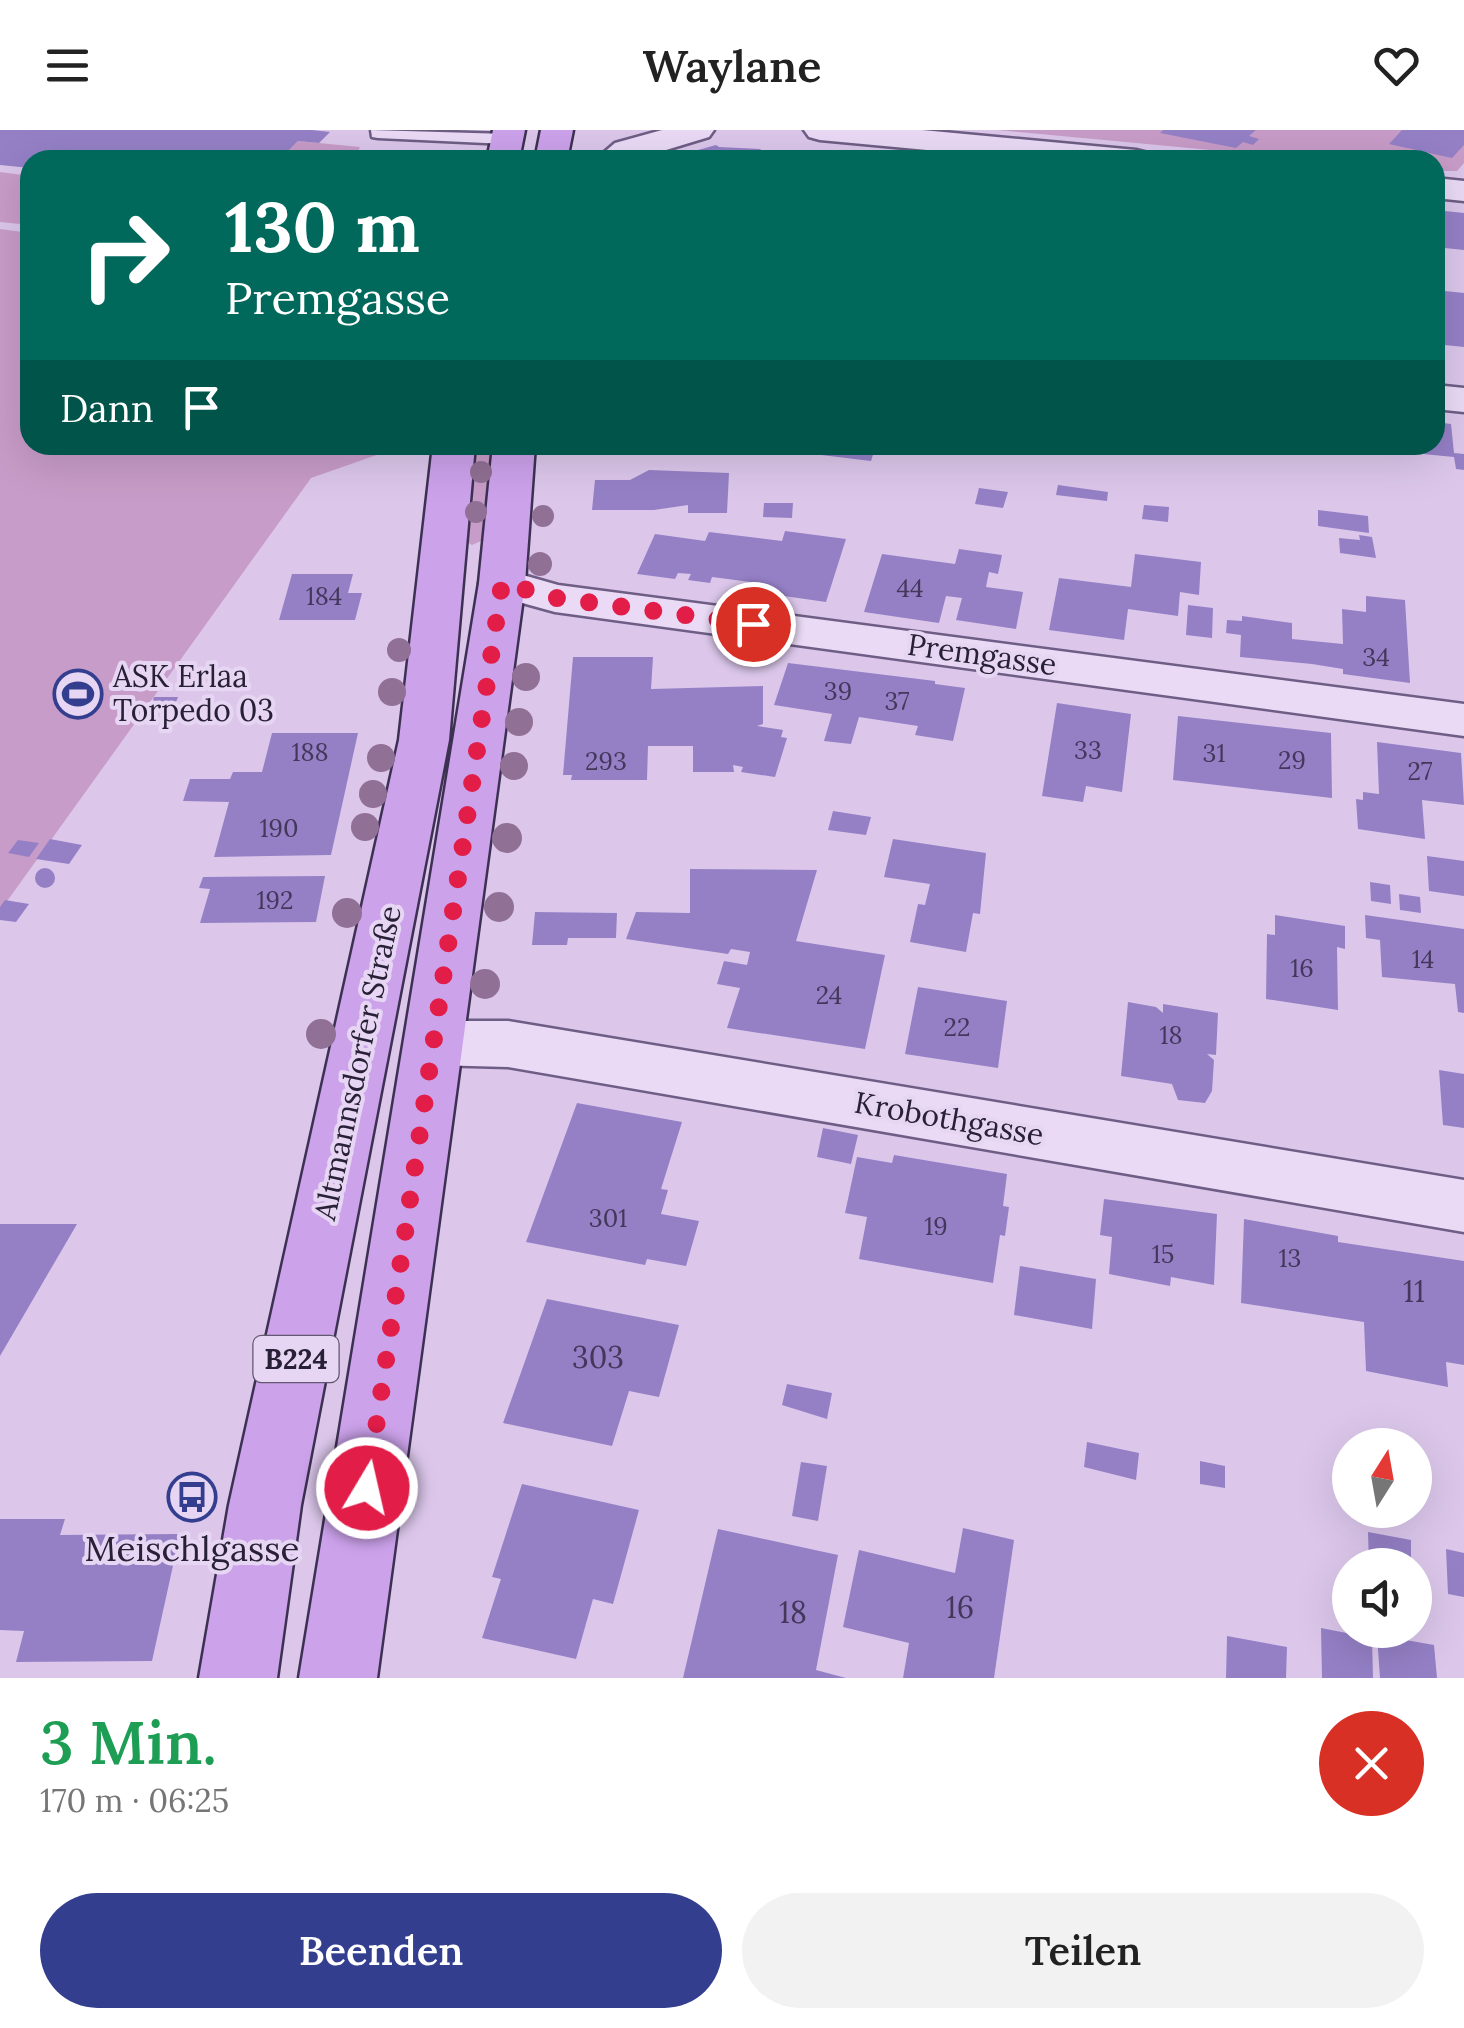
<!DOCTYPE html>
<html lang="de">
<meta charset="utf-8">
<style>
:root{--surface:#fff;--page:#f2f2f2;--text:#222;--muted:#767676;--accent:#333e8f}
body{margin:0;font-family:Lora,serif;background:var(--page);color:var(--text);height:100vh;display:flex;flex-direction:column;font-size:38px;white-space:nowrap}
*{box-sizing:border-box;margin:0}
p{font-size:32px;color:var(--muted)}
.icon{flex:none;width:55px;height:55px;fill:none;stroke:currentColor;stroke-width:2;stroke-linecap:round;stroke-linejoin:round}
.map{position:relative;height:1548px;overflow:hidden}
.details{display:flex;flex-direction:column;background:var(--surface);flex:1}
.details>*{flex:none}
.hud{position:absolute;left:20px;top:20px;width:1425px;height:305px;border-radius:30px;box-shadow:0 10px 40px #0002;background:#00695c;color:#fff;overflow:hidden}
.needle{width:65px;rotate:11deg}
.tools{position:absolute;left:1332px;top:1298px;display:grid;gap:20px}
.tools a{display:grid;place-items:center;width:100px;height:100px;border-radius:50%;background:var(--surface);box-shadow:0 10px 40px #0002;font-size:50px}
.pin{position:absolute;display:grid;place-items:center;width:85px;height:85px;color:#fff;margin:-42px;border:5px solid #fff;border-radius:50%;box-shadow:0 2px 10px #0007}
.me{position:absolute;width:110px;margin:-55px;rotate:9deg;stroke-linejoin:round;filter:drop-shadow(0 0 8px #0008)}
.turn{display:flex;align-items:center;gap:35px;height:210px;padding:0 40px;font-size:45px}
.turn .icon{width:130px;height:130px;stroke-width:2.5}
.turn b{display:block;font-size:70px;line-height:85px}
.then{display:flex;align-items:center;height:95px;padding:0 40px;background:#0003;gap:20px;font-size:38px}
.round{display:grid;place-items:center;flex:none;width:105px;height:105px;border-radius:52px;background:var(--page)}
.headline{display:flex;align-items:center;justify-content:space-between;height:170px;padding:0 40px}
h1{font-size:60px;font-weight:600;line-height:75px;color:#1e9e55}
.primary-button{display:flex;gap:20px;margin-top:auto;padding:20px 40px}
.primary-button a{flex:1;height:115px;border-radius:60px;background:var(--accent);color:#fff;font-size:40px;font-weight:600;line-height:115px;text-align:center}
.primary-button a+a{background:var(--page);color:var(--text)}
header{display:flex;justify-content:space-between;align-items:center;height:130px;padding:0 40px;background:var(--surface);font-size:45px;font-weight:600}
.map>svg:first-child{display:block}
.green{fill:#c89cc8}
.building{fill:#9580c6}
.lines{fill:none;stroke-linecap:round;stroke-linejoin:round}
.lane-casing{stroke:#6e5e85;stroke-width:5}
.street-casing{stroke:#6e5e85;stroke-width:5}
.primary-casing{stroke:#3d3153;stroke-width:5}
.lane{fill:#eadaf6;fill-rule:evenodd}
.street{fill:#eadaf6;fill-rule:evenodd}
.primary{fill:#cca2eb;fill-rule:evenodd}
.tree{fill:#907094}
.route{stroke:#e11d48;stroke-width:18;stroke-dasharray:0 32.4}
.labels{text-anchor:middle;stroke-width:8;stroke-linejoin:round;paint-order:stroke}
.number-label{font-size:25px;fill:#43385b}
.shield{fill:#e7d6f3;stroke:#61576f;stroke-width:2.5}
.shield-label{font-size:28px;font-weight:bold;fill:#282037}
.street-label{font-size:30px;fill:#282037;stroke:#e7d6f3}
.poi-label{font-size:30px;fill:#282037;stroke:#e7d6f3;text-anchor:start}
.near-number-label{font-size:30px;fill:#43385b}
.near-poi-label{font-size:35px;fill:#282037;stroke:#e7d6f3}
</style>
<header><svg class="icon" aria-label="menu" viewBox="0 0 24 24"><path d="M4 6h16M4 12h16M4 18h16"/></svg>Waylane<svg class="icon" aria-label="heart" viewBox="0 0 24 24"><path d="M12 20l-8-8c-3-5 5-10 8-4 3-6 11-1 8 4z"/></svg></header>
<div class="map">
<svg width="1464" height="1548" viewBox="0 0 1464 1548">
<rect width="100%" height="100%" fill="#dcc7eb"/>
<path class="green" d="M998,0H1464V33L1457,41H1435V30H1316Z
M298,11L360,17L354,30H279Z
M0,42L30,46V95L0,92Z
M0,99L30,103V315H405L311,348L0,781Z
M471,315H495L483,410L472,415L463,410Z"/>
<path class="building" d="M0,0H312L330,2L319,13L298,11L279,30H30V38L0,35Z
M1163,0H1256L1249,6L1259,9L1253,15L1243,12L1236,18L1160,3Z
M1402,0H1464V15L1452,28L1389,14Z
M716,15L719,17L761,19L753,30H687L680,25Z
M1435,80L1464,83V120L1435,117Z
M1435,160L1464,163V217L1435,214Z
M1435,292L1451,294L1454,323L1464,324V340L1456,339L1454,327L1402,322L1401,315H1435Z
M689,315H733V323H689Z
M816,315H876L871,331L813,324Z
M1321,315H1396V321L1380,319V324Z
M649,340L729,343L727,383H688V375L654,380H592L595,350H630Z
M1058,355L1108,362L1107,371L1056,365Z
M979,358L1008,362L1003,378L975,374Z
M764,373H793L792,388L763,387Z
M1144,375L1169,377L1168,392L1142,389Z
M1318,380L1368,386L1369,403L1318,396Z
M785,401L846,409L826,472L763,463L766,454L712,447L710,453L688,450L691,444L678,443L675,449L637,444L655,404L705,411L709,402L782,411Z
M1359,405L1372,407L1376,428L1340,423L1339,408L1360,410Z
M959,419L1002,425L998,444L989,442L986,457L1023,462L1016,499L956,490L962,468L946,466L939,493L864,482L882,424L955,434Z
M1135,424L1201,432L1199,465L1180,462L1178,486L1128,479L1124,510L1049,500L1059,448L1131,457Z
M292,444H353L348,463H362L355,490H279Z
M1366,466L1405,470L1410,553L1343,544V539L1312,534L1240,527L1241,505L1226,503L1227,490L1242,491V486L1292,493V509L1343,514L1342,479L1366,482Z
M1188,475L1213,478L1212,508L1186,505Z
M573,527H653L651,559L763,556V594L757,596L783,600L781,607L787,608L775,647L741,642L743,637L733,635L734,642H693V616H648L647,650H571L572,645H563Z
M788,533L935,551V554L965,558L953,611L915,605L918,596L859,587L851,614L824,611L832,584L774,575Z
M154,567H178L172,582H149Z
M1057,573L1131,584L1122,662L1086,656L1083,672L1042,666Z
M1178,586L1331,603L1332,668L1173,650Z
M272,603H358L331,725L214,727L229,672L183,671L190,649H230L233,642H262Z
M1377,612L1461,623L1464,675L1422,670L1425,709L1358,699L1356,669L1363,670V662L1379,664Z
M833,681L871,687L866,705L828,700Z
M50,709L82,715L69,734L36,729Z
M893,709L986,723L980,784L973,783L966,822L910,812L918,774L925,775L930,754L884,747Z
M18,710L39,713L29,727L8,723Z
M1427,726L1464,731V766L1429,761Z
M35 748a10 10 0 1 1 20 0a10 10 0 1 1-20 0Z
M690,739L817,740L796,811L885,825L865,919L727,898L740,858L717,854L724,831L747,835L750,822L731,819L728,824L626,809L636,782L690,783Z
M325,746L316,792L200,793L210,759L199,758L203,747Z
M1370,752L1390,755L1391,774L1371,771Z
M1399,764L1420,767L1421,783L1400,780Z
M5,770L29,774L16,792L0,790V777Z
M535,782L617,783L616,808H568L567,815H532Z
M1275,785L1345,796V819L1337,817L1338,880L1266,869L1267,804L1275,805Z
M1365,785L1464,799V883L1458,882L1455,854L1382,847L1380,810L1366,808Z
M918,857L1007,871L998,938L905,924Z
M1128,872L1156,877L1163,883V874L1218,883L1216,925L1207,924L1214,930L1212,961L1205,973L1178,970L1172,954L1121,946Z
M1439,940L1464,944V998L1443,995Z
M577,973L682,992L661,1059L668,1060L661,1084L699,1091L686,1136L647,1129L645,1135L526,1112Z
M823,998L858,1005L851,1034L817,1027Z
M894,1025L1007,1044L1003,1076L1009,1077L1005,1106L1000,1105L993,1153L859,1129L867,1087L845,1083L857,1027L892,1033Z
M1104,1069L1217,1084L1214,1155L1171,1147L1170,1156L1109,1144L1112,1107L1100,1105Z
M1244,1089L1338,1106V1112L1464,1131V1235L1446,1232L1448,1257L1366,1241L1364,1192L1241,1173Z
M0,1094H77L0,1226Z
M1020,1136L1096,1149L1092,1199L1014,1185Z
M547,1169L679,1195L659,1267L629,1261L612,1316L503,1293Z
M787,1254L832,1263L827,1289L782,1275Z
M1087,1312L1139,1323L1136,1350L1084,1337Z
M1200,1331L1225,1336V1358L1200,1354Z
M801,1332L827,1336L818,1391L792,1386Z
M522,1354L639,1380L613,1474L593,1469L576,1529L482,1508L501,1449L492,1447Z
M0,1389H65L60,1405L180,1404L152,1531L16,1532L24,1501L0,1500Z
M963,1398L1014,1410L994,1548H903L909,1513L843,1497L859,1420L955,1443Z
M718,1399L838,1425L816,1540L846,1548H683Z
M1368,1402L1411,1410V1435H1369Z
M1446,1419L1464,1423V1467L1448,1464Z
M1321,1498L1372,1508L1373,1548H1322Z
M1377,1505L1434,1515L1437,1548H1380Z
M1227,1506L1287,1517L1286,1548H1226Z"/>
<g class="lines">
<g class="lane-casing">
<path id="lane" d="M371,0L507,4L516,9L507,14L378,8L372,7Z"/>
</g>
<g class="street-casing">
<path id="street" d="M662,0H714L709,7L633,30H595L615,13Z
M804,0H922L1136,20L1148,23L1152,30H1033L820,10L809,7Z
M1435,48L1464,51V71L1435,68Z
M1435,255L1464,258V282L1435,279Z
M502,439L558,455L1464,574V606L555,482L486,463L479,453L486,443Z
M434,891H508L1464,1050V1102L508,937L434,935L413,929L404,913L413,897Z"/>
</g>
<g class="primary-casing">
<path id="primary" d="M493,0H525L519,30H487Z
M541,0H573L567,30H535Z
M433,315H475L449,610L301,1375L277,1548H199L229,1375L399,610Z
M493,315H535L525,453L377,1548H299L479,453Z"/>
</g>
<use href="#lane" class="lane"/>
<use href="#street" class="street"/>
<use href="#primary" class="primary"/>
</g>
<g class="tree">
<circle cx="481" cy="342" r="11"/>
<circle cx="476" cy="382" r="11"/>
<circle cx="543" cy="386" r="11"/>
<circle cx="540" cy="434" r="12"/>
<circle cx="399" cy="520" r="12"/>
<circle cx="526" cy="547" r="14"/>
<circle cx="392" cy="562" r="14"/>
<circle cx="519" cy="592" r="14"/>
<circle cx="381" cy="628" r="14"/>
<circle cx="514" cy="636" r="14"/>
<circle cx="373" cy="664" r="14"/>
<circle cx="365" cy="697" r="14"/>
<circle cx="507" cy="708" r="15"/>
<circle cx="499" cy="777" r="15"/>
<circle cx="347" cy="783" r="15"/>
<circle cx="485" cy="854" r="15"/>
<circle cx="321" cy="904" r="15"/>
</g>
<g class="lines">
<path class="route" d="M367,1358L502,453L556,468L753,494"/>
</g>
<defs>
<g id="stadium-ring" transform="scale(2.5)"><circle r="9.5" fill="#e7d6f3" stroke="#333e8f" stroke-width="1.5"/><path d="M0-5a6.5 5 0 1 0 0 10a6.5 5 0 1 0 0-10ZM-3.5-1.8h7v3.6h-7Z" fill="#333e8f"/></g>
<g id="bus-ring" transform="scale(2.5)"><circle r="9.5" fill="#e7d6f3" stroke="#333e8f" stroke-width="1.5"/><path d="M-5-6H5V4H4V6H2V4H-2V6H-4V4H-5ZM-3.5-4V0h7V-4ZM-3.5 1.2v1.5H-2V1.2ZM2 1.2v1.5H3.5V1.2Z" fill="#333e8f"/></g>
</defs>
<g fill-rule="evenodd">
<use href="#stadium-ring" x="78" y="564"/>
<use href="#bus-ring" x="192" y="1367"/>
</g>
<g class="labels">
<g class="number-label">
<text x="910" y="467">44</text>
<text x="324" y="475">184</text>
<text x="1376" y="536">34</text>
<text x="838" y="570">39</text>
<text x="897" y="580">37</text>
<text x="1088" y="629">33</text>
<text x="310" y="631">188</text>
<text x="1214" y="632">31</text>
<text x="1292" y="639">29</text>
<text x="606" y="640">293</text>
<text x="1420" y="650">27</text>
<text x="279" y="707">190</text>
<text x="275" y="779">192</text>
<text x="1423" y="838">14</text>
<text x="1302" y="847">16</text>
<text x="829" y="874">24</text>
<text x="957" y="906">22</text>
<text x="1171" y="914">18</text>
<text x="608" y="1097">301</text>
<text x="936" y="1105">19</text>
<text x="1163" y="1133">15</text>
<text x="1290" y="1137">13</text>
</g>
<rect class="shield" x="253.5" y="1206" width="85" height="46" rx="8"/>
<g class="shield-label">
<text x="296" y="1239">B224</text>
</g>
<g class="street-label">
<text transform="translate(982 525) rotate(8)" y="10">Premgasse</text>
<text transform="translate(358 933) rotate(-78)" y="10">Altmannsdorfer Straße</text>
<text transform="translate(949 989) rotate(10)" y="10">Krobothgasse</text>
</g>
<g class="poi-label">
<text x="113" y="557">ASK Erlaa<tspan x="113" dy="34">Torpedo 03</tspan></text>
</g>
<g class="near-number-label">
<text x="1414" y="1172">11</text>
<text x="598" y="1238">303</text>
<text x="960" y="1488">16</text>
<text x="793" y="1493">18</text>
</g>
<g class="near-poi-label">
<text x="192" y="1431">Meischlgasse</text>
</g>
</g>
</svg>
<div class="tools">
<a><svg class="needle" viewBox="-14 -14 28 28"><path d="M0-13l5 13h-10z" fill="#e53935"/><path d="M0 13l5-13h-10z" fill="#767676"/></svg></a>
<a><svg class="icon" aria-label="sound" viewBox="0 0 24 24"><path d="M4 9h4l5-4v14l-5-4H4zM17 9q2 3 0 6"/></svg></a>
</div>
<div class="pin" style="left:753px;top:494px;background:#d93025"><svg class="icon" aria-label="arrive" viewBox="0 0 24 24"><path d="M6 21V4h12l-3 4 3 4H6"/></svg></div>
<svg class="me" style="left:367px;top:1358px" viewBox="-20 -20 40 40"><circle r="17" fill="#e11d48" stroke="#fff" stroke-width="3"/><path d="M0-11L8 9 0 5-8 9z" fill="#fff"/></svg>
<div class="hud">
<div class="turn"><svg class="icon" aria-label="right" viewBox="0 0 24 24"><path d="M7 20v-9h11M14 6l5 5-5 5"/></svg><div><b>130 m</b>Premgasse</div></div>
<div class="then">Dann<svg class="icon" aria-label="arrive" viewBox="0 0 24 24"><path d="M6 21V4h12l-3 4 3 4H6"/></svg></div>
</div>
</div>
<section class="details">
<div class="headline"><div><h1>3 Min.</h1><p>170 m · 06:25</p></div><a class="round" style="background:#d93025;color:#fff"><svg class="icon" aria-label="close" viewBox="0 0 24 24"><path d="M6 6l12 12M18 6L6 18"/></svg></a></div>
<div class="primary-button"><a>Beenden</a><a>Teilen</a></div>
</section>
